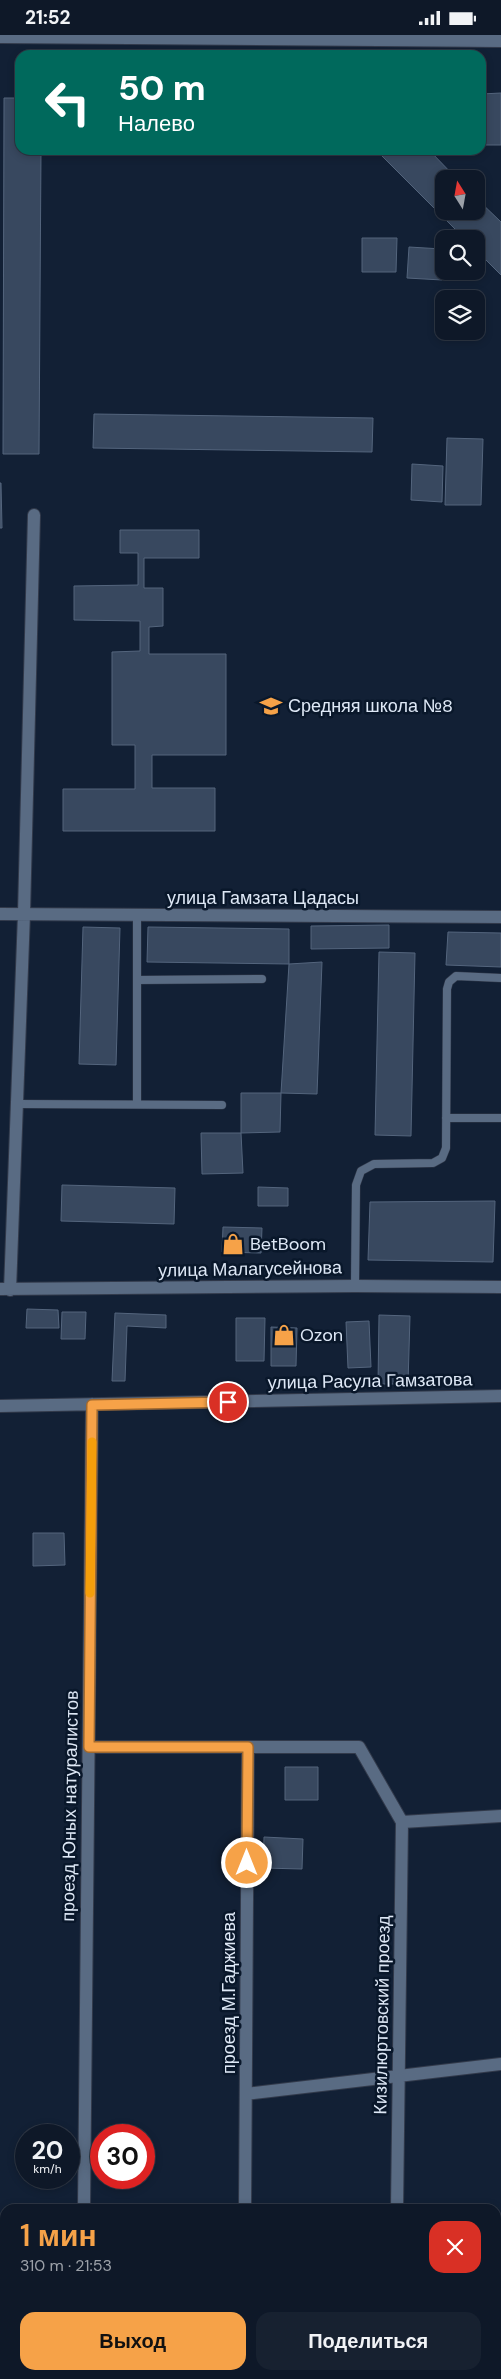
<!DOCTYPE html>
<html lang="ru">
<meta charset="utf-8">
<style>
:root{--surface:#0e1828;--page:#172130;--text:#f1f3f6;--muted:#9ba0a8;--line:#2e3745;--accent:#f6a248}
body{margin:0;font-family:"DM Sans",sans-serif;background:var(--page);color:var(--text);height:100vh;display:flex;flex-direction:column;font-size:19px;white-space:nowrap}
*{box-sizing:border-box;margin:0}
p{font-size:16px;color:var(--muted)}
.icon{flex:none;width:28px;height:28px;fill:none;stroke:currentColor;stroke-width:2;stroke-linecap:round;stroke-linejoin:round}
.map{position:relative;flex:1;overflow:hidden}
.side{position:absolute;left:0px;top:2169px;width:501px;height:176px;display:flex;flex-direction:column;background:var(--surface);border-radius:15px 15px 0 0;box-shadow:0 2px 8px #0003,0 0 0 1px var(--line)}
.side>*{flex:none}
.hud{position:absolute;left:15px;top:15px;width:471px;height:105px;border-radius:15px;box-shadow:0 2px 8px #0003,0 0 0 1px var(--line);background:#00695c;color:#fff;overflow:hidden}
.needle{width:32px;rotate:349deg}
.tools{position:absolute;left:435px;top:135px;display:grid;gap:10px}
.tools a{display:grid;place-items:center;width:50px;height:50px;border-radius:10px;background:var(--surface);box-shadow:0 2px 8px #0003,0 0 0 1px var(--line);font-size:25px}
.speed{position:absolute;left:15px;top:2089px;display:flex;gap:10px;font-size:25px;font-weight:700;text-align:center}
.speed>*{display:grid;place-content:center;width:65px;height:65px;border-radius:50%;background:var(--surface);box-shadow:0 2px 8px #0003,0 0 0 1px var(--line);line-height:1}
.speed small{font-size:12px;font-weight:400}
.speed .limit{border:8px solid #d22;background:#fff;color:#111}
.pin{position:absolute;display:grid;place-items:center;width:42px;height:42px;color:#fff;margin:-21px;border:2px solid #fff;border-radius:50%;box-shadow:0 1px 5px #0007}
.me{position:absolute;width:55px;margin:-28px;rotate:0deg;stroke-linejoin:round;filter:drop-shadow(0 0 4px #0008)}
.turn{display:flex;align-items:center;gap:18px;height:105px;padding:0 20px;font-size:22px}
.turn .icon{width:65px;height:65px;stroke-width:2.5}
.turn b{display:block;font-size:35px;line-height:42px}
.round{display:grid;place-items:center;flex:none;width:52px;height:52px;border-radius:15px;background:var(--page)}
.head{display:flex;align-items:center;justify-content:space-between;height:85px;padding:0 20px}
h1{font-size:30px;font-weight:600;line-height:38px;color:var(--accent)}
.action{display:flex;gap:10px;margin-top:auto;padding:10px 20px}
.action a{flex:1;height:58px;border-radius:15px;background:var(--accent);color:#111;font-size:20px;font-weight:600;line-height:58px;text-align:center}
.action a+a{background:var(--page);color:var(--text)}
.status{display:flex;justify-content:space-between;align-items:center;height:35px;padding:0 25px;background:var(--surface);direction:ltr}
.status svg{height:14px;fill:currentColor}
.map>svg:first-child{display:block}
.building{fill:#38485f;stroke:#54657d}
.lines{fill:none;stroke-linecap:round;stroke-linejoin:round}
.lane-casing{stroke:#323a4b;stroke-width:9}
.street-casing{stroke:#323a4b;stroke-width:14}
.lane{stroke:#596b83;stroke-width:8}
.street{stroke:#596b83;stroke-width:12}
.route-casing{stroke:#a0692f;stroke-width:12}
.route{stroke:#f6a248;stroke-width:9}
.slow{stroke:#f59e0b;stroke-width:9}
.labels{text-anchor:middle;stroke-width:5;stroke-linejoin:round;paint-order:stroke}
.poi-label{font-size:18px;fill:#dee8f6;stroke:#09172a;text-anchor:start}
.street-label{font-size:18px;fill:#dee8f6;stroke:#09172a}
</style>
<div class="status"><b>21:52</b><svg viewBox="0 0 49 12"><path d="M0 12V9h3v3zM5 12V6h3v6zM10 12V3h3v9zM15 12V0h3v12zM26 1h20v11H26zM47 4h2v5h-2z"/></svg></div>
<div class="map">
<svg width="501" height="2344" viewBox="0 0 501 2344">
<rect width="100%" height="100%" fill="#122035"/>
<path class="building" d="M501,58V110H481V59Z
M4,63H20V115H41L39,419H3Z
M376,115H429L457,144H444V176H476V163L501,187V240L476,215V204H465Z
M362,203H397L396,237H362Z
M409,212L442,214V245L407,243Z
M94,379L373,383L372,417L93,413Z
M447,403L483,404L481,470H445Z
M412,429L443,431L442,467L411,465Z
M0,448H1L2,493H0Z
M120,495H199V523H144V553H163V591L149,592V619H226V720H152V753H215V796H63V754H135V710H112V617L140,616V586L74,585V551L138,550V518H120Z
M389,890V913L311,914V891Z
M83,892L120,893L116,1030L79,1029Z
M148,892L289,894V929L147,927Z
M448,897L501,898V932L446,930Z
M379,917L415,918L411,1101L375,1100Z
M322,927L317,1059L281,1058L289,929Z
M241,1058H281L280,1097L241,1098Z
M201,1098H241L243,1138L202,1139Z
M62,1150L175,1153L174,1189L61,1186Z
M258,1152L288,1153V1171H258Z
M495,1166L493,1227L368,1225L370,1167Z
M223,1192L262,1193L261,1218L222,1217Z
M27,1274L58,1275L59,1293H26Z
M62,1277H86L85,1304H61Z
M115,1278L166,1280V1293L127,1291L125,1346H112Z
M379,1280L410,1281L408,1349H378Z
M236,1283H265L264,1326H236Z
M369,1286L371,1332L348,1333L346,1287Z
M271,1292L297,1293L296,1331H271Z
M33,1498H64L65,1530L33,1531Z
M285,1732H318V1765H285Z
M264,1802L303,1804L302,1834L263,1833Z"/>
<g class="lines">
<g class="lane-casing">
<path id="lane" d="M138,945L262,944
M18,1069L222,1070
M137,1069V880
M446,1083H501
M355,1251L356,1150L361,1136L374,1129L433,1128L442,1123L446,1113L447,954L449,947L456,941L501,943"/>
</g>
<g class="street-casing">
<path id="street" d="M0,2L501,6
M0,879L501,882
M0,1254L355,1251L501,1252
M10,1255L24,879L34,480
M0,1371L501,1361
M89,1712H359L402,1787L501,1781
M246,2059L501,2029
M84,2174L92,1369
M245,2174L248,1712
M397,2174L402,1787
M82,2344V2340
M244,2344V2340
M395,2344V2340"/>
</g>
<use href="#lane" class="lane"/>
<use href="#street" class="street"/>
</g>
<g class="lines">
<g class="route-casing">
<path id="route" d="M228,1367L92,1370L89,1712H248L247,1828"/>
</g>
<use href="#route" class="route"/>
<path class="slow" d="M90,1558L92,1407"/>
</g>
<defs>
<g id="school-bare" transform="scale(1.725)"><path d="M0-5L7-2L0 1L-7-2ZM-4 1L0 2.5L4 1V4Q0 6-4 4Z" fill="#f6a248" stroke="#09172a" stroke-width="2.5" paint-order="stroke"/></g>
<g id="shop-bare" transform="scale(1.725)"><path d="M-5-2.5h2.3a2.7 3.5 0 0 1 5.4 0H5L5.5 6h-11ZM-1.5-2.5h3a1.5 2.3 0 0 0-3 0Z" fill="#f6a248" stroke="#09172a" stroke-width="2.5" paint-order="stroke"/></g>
</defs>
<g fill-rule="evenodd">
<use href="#school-bare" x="271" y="671"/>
<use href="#shop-bare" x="233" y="1209"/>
<use href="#shop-bare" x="284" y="1300"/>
</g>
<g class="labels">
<g class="poi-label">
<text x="288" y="677">Средняя школа №8</text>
<text x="250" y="1215">BetBoom</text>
<text x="300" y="1306">Ozon</text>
</g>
<g class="street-label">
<text x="263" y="869">улица Гамзата Цадасы</text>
<text transform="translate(250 1234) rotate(-1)" y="6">улица Малагусейнова</text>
<text transform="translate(370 1346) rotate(-1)" y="6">улица Расула Гамзатова</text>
<text transform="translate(70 1771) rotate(-89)" y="6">проезд Юных натуралистов</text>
<text transform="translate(229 1958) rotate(-90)" y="6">проезд М.Гаджиева</text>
<text transform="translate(382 1980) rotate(-89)" y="6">Кизилюртовский проезд</text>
</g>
</g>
</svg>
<div class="tools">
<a><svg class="needle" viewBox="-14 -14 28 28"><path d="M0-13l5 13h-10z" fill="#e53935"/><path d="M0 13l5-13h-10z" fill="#9ba0a8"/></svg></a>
<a><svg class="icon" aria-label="search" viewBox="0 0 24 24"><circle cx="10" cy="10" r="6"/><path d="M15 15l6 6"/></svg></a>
<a><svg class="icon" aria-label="layers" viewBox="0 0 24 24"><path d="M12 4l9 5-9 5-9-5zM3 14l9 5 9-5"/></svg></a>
</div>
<div class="speed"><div>20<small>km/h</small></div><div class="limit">30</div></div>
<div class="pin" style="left:228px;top:1367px;background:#d93025"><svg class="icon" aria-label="arrive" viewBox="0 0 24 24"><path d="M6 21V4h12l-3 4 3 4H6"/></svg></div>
<svg class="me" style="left:247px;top:1828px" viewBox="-20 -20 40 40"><circle r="17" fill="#f6a248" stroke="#fff" stroke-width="3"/><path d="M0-11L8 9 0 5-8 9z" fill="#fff"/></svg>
<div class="hud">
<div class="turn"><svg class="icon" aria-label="left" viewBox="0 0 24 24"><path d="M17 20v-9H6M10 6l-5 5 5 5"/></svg><div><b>50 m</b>Налево</div></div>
</div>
<section class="side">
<div class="head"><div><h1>1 мин</h1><p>310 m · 21:53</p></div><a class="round" style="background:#d93025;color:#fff"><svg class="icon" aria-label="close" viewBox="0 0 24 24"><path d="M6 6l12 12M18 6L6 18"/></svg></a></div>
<div class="action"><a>Выход</a><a>Поделиться</a></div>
</section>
</div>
